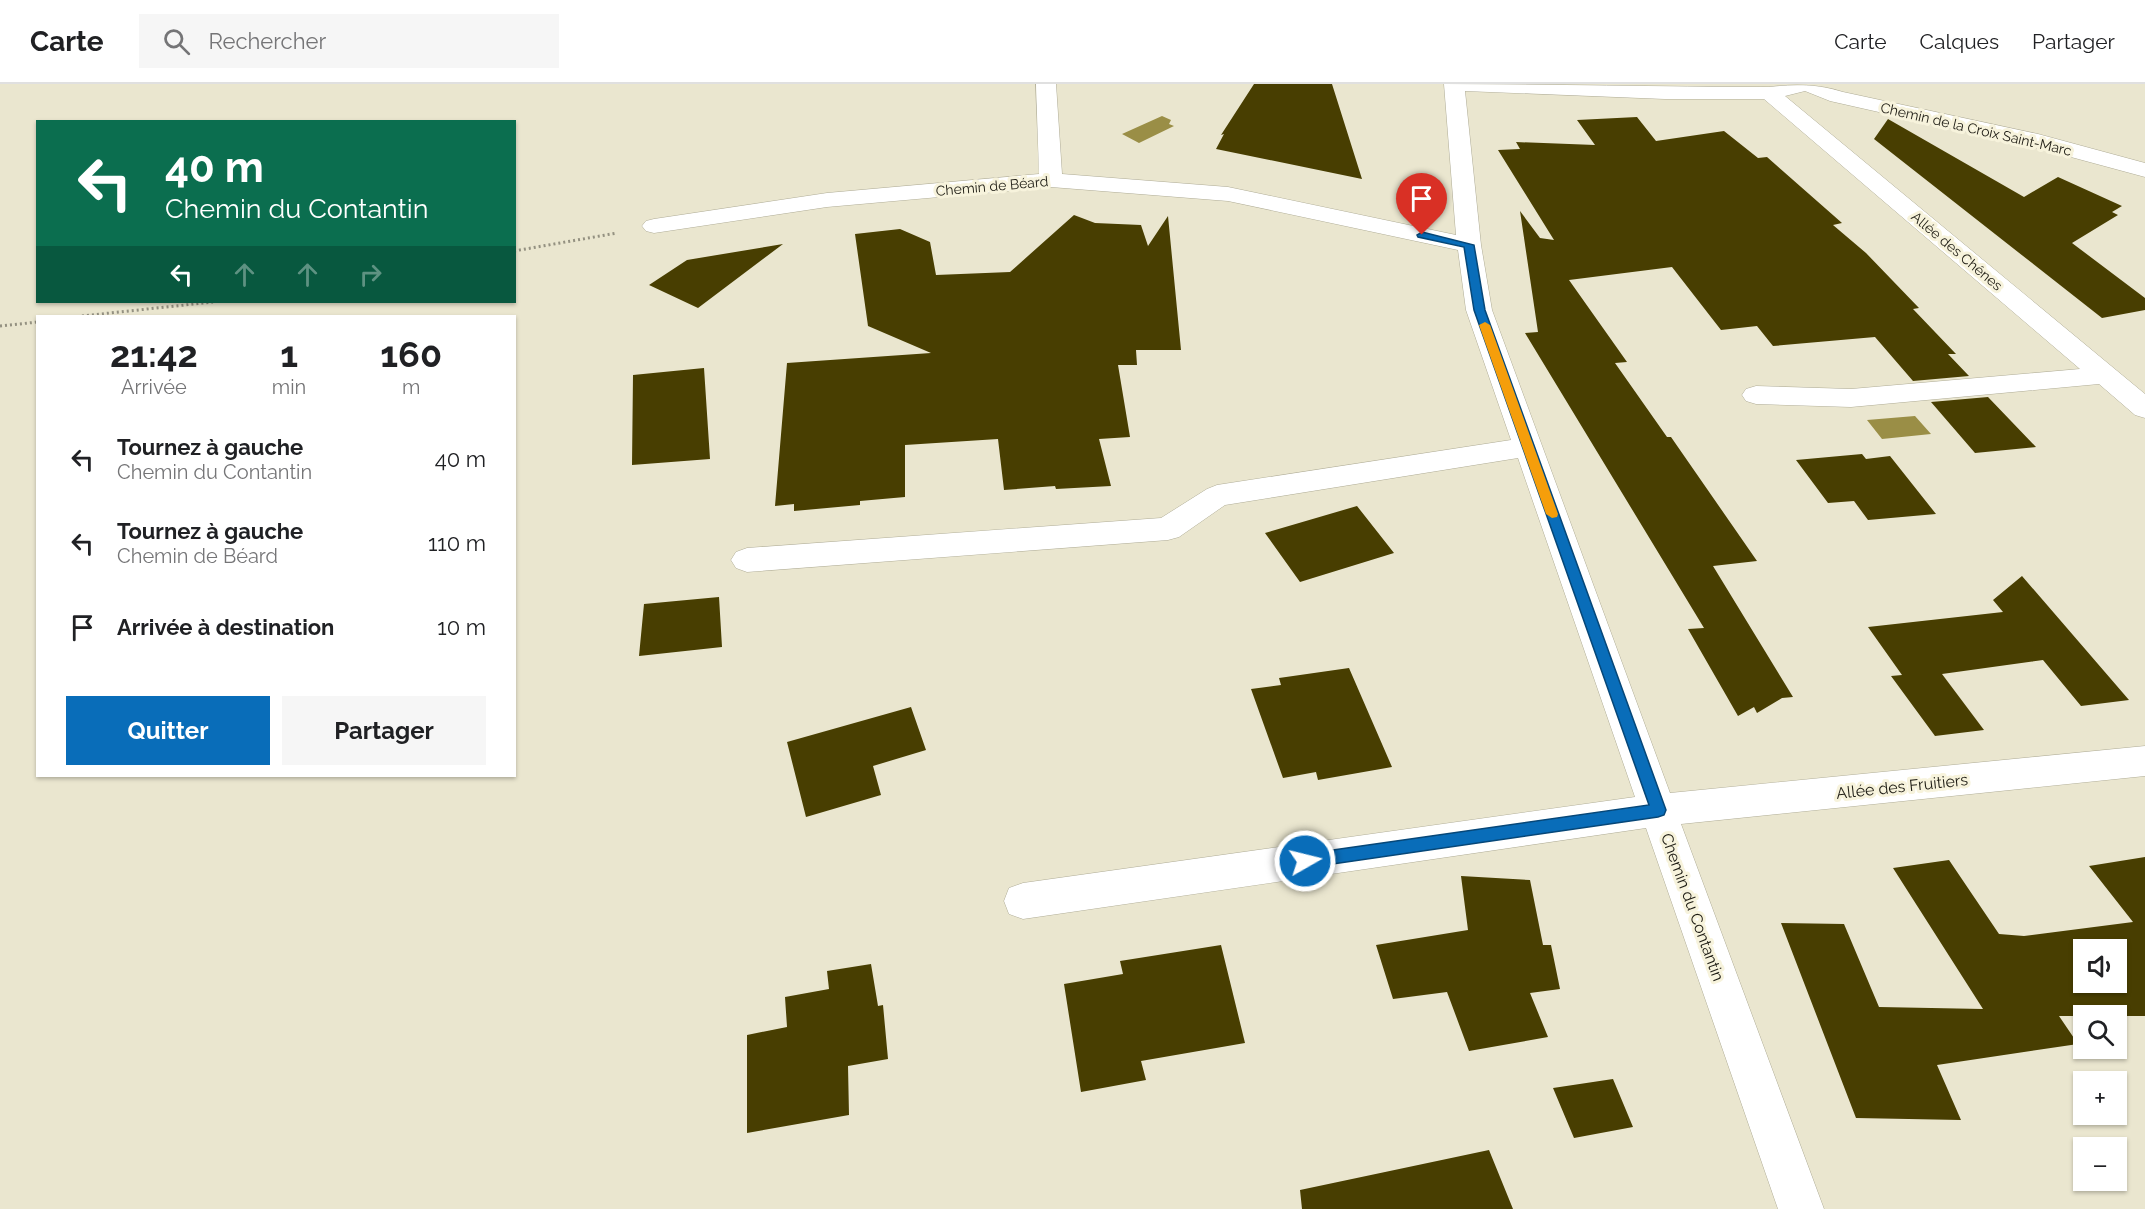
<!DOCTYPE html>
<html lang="fr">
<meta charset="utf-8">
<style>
:root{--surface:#fff;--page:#f6f6f6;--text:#202124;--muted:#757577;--line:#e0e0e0;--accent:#096db9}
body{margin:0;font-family:Raleway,sans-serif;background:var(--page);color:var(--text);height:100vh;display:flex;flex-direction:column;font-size:22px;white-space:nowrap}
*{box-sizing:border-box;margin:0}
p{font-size:20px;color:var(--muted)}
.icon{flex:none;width:33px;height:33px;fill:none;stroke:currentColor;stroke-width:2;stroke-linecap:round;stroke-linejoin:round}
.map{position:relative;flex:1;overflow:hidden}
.sheet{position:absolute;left:36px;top:231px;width:480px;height:462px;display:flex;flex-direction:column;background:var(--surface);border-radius:0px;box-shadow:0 2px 4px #0004}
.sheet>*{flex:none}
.guide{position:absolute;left:36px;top:36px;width:480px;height:183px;border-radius:0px;box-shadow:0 2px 4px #0004;background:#0b6e4f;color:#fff;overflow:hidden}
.buttons{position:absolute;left:2073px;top:855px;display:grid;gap:12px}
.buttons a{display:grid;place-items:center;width:54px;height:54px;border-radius:0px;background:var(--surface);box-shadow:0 2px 4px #0004;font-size:30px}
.pin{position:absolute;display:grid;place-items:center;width:51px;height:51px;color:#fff;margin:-62px -26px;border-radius:50% 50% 50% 0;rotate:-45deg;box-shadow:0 0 6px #0007}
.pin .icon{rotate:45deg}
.me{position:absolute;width:66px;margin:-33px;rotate:82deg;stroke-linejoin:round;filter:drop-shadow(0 0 4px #0008)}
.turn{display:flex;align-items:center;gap:21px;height:126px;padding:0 30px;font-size:27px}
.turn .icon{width:78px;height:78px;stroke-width:2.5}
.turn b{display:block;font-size:42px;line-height:51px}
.lanes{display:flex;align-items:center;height:57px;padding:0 30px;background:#0003;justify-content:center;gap:30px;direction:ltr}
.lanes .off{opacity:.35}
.eta{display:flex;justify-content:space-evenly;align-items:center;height:102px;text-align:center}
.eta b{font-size:36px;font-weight:700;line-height:42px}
.cta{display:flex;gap:12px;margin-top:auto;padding:12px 30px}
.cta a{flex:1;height:69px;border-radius:0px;background:var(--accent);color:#fff;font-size:24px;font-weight:700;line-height:69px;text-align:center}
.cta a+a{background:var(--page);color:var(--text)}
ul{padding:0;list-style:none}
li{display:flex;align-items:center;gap:18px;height:84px;padding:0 30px}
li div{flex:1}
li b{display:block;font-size:22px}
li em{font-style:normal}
header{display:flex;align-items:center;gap:36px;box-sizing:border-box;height:84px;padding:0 30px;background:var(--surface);border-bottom:2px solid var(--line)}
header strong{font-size:28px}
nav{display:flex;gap:33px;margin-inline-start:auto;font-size:21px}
.search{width:420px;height:54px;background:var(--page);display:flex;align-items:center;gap:15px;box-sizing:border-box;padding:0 21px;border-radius:0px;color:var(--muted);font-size:22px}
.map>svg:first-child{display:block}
.water{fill:#9a8e46}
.building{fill:#483e01;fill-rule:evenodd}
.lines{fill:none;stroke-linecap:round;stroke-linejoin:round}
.street-casing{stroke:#afac96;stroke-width:1}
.path{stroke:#949181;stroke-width:3;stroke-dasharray:2 3;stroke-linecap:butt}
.street{fill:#fff;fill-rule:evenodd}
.route{fill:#096db9;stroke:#064778;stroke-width:1.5}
.slow{fill:#f59e0b}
.labels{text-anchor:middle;stroke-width:6;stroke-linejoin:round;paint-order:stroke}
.far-street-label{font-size:14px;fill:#1d1b13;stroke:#f7f3dc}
.street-label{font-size:16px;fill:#1d1b13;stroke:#f7f3dc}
</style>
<header>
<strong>Carte</strong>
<div class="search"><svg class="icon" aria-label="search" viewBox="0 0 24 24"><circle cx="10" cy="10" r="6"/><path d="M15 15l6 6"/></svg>Rechercher</div>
<nav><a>Carte</a><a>Calques</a><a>Partager</a></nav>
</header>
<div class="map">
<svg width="2145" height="1125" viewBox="0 0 2145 1125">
<rect width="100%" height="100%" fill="#eae6cf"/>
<path class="water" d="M1162,32L1171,36L1169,40L1174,42L1139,59L1122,50Z
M1915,332L1931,350L1882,355L1867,336Z"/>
<path class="building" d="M1254,0H1332L1362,95L1216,65L1224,50L1221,51Z
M1637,33L1656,57L1724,47L1758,74L1767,73L1842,139L1833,141L1866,169L1919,224L1913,225L1956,270H1948L1969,292L1913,297L1875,253L1773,262L1757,242L1721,246L1672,183L1569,196L1627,278L1615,279L1667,353H1671L1757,477L1713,482L1793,613L1782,614L1757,629L1754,623L1738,632L1688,545L1704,544L1525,249L1538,248L1520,127L1540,154L1554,156L1498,66L1520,65L1516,58L1595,61L1577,36Z
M1888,35L2024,113L2058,93L2122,122L2112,128L2118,131L2072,159L2145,214V226L2102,234L1874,55Z
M1074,131L1095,139L1141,141L1148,162L1168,132L1181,266H1136L1137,281H1118L1130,353L1099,355L1111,402L1056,405L1055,402L1004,406L998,355L905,361V413L860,417V421L794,427V420L775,422L787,279L931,269L868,242L855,150L900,145L930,158L936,191L1010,188Z
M783,160L698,224L649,201L687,176Z
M704,284L710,375L632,381L633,291Z
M1988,313L2036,363L1975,369L1931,318Z
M1862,370L1866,375L1890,372L1936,430L1868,436L1854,417L1828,419L1796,376Z
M1357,422L1394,469L1300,498L1265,449Z
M2022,492L2129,616L2081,622L2043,576L1942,590L1984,646L1935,652L1891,592L1902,591L1868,543L2003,528L1993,516Z
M719,513L722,563L639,572L644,520Z
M1349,584L1392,683L1318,696L1316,688L1283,694L1251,605L1281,601L1279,594Z
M911,623L926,666L873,682L881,711L806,733L787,658Z
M2145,773V932H2059L2078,960L1937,981L1961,1036L1856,1034L1781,839L1844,840L1879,923L1983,925L1893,784L1949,776L1999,850L2024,852L2133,838L2089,782ZM2084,866H2116V898H2084Z
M1461,792L1530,796L1543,861H1551L1560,905L1530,909L1548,953L1469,967L1447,908L1393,915L1376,861L1468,846Z
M1221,861L1245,959L1141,977L1146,996L1081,1008L1064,900L1123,890L1120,877Z
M871,880L878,922L883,921L888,975L848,982L849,1031L747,1049V951L787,943L785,913L829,905L827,887Z
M1613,995L1633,1043L1574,1054L1553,1004Z
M1489,1066L1513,1125H1302L1300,1106Z"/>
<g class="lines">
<g class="street-casing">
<path id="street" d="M1036,0H1056L1062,90L1228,103L1456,151L1444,0C1552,0 1661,3 1769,3C1794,0 1819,0 1843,8L2038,50L2145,79V93L2034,63L1830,17L1805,7L1785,12L2145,310V334L2135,331L2099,300L1851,323L1756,320L1746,317L1742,311L1746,305L1756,302L1851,305L2080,285L1764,15H1665L1465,7L1481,161L1492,226L1670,709L2145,662V692L1681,740L1824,1125H1778L1646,744L1023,835L1009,830L1004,817L1009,804L1023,799L1635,713L1518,374L1225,421L1179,453L1168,456L747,488L736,484L731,476L736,468L747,464L1161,434L1207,405L1217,401L1511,356L1466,226L1458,166L1228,117L1051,103L827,123L654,149L646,147L642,142L646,137L654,135L827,109L1039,90Z"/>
</g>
<path class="path" d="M514,167L617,149
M82,232L213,218
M0,242L38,238"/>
<use href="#street" class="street"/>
</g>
<path class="route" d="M1422,148L1474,161L1485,226L1666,726L1664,731L1658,733L1305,784L1300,782L1297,777L1300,772L1305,770L1649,721L1474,226L1464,163L1418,153L1417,151Z"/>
<path class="slow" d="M1485,238L1490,241L1558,430L1557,433L1552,434L1546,430L1479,241Z"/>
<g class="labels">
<g class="far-street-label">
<text transform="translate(1976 45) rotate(13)" y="5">Chemin de la Croix Saint-Marc</text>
<text transform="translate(992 102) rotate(-5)" y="5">Chemin de Béard</text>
<text transform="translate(1957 167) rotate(40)" y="5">Allée des Chênes</text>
</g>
<g class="street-label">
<text transform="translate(1902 702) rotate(-6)" y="6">Allée des Fruitiers</text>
<text transform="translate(1693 823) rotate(70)" y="6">Chemin du Contantin</text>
</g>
</g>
</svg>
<div class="buttons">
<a><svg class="icon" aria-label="sound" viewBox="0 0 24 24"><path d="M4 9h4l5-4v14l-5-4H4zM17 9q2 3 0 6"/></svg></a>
<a><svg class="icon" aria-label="search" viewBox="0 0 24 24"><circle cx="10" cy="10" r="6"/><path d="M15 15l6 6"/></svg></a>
<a>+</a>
<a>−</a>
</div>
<div class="pin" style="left:1422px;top:151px;background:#d93025"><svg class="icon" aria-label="arrive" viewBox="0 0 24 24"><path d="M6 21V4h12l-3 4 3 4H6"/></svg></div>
<svg class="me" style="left:1305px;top:777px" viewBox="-20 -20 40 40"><circle r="17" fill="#096db9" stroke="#fff" stroke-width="3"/><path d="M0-11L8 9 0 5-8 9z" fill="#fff"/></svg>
<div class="guide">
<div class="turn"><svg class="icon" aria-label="left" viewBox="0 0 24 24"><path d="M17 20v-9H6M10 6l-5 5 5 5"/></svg><div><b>40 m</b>Chemin du Contantin</div></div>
<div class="lanes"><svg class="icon" aria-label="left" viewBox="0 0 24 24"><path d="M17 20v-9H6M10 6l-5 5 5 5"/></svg><svg class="icon off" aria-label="ahead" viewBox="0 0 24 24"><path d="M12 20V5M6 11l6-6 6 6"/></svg><svg class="icon off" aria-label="ahead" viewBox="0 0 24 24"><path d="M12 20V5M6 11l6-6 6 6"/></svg><svg class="icon off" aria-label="right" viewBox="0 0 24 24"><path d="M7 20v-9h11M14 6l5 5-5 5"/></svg></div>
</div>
<section class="sheet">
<div class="eta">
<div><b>21:42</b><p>Arrivée</p></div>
<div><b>1</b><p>min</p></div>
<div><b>160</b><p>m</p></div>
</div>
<ul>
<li><svg class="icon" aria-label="left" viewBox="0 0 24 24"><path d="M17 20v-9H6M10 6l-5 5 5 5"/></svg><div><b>Tournez à gauche</b><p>Chemin du Contantin</p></div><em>40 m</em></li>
<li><svg class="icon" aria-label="left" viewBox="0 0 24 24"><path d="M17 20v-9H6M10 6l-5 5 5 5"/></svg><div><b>Tournez à gauche</b><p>Chemin de Béard</p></div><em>110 m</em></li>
<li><svg class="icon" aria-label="arrive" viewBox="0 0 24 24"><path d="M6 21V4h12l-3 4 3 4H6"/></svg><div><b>Arrivée à destination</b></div><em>10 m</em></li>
</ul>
<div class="cta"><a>Quitter</a><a>Partager</a></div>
</section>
</div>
